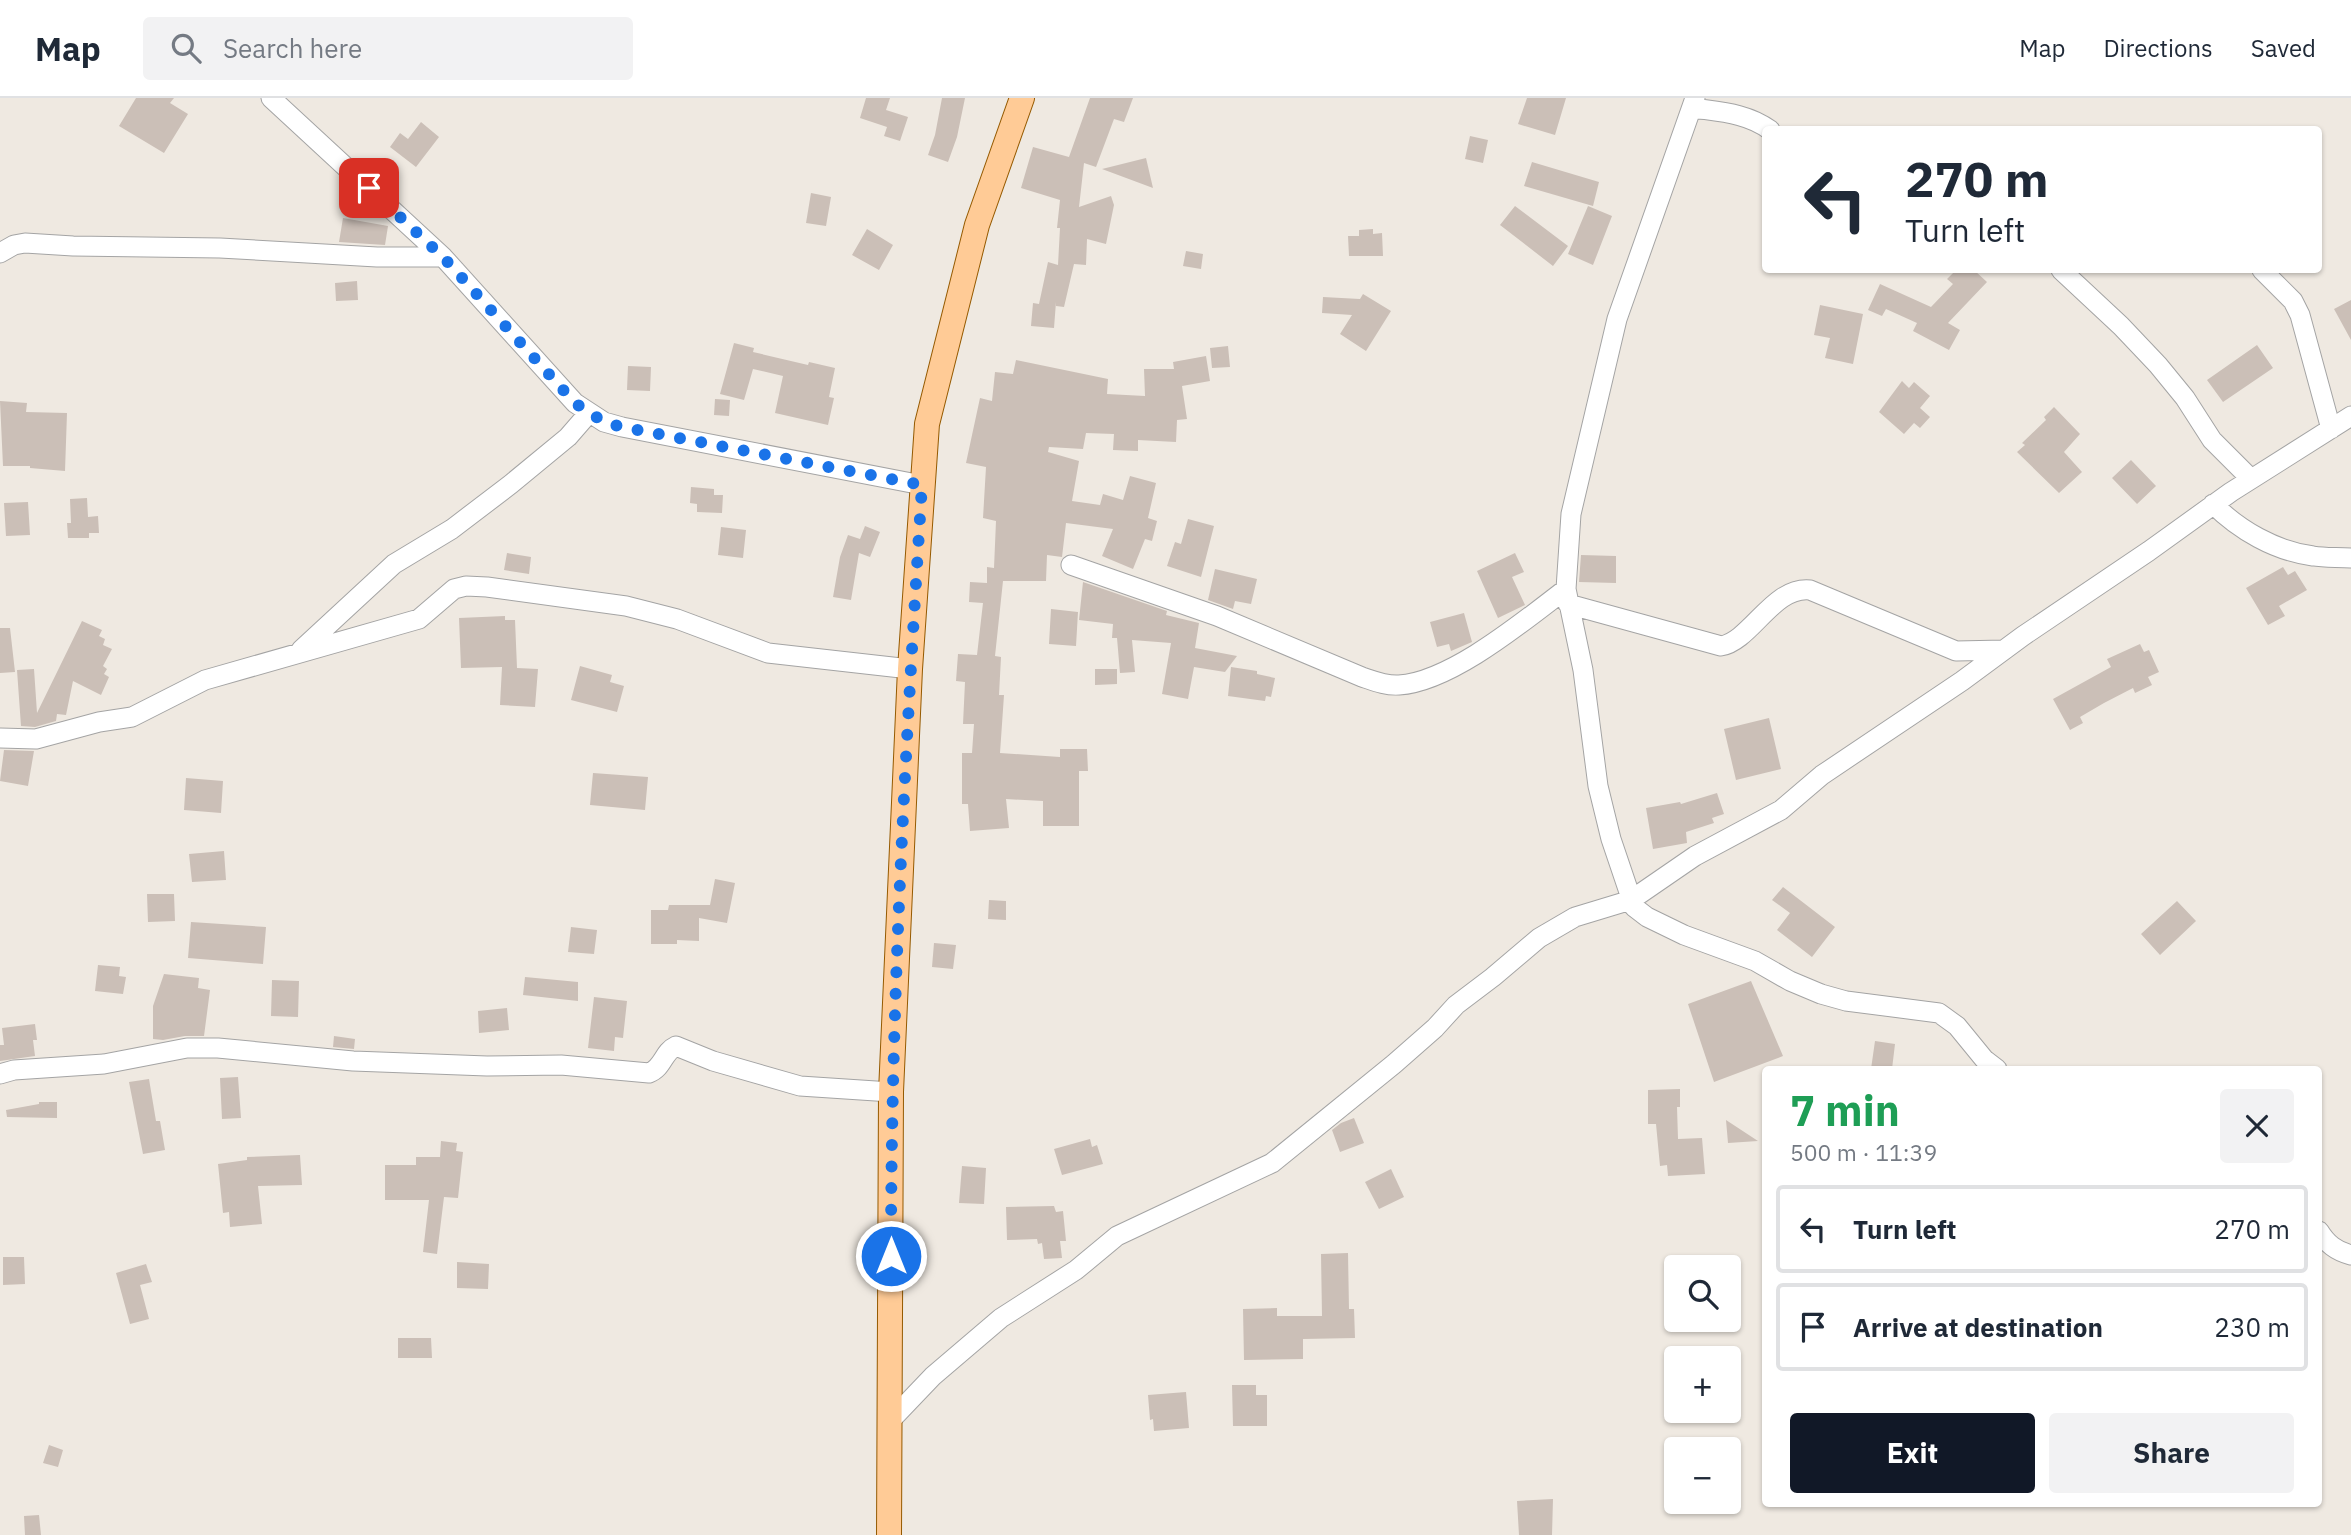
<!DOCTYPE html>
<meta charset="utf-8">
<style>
:root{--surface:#fff;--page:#f2f2f3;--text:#1f2937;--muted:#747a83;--line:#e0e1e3;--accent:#111827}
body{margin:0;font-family:"IBM Plex Sans",sans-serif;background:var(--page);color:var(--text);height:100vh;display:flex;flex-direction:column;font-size:26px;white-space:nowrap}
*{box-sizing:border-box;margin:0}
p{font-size:23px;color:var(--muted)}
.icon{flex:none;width:38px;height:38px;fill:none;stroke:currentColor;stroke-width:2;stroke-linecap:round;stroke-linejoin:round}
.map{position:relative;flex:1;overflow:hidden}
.side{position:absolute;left:1762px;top:968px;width:560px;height:441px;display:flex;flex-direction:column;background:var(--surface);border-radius:7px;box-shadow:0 2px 5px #0004}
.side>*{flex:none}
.guide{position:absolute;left:1762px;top:28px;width:560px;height:147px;border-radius:7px;box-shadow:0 2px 5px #0004;background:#fff;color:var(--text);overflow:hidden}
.tools{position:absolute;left:1664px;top:1157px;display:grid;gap:14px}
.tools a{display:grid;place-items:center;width:77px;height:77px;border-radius:7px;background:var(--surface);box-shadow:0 2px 5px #0004;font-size:35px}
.pin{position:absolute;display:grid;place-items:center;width:60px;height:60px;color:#fff;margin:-30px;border-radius:14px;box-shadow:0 4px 10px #0006}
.me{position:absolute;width:77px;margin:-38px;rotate:0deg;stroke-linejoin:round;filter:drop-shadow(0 0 5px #0008)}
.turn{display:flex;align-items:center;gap:24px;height:147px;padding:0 28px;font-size:32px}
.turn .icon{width:91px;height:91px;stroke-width:2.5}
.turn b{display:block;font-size:49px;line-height:60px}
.round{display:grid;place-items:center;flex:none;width:74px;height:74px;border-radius:7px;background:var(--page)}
.head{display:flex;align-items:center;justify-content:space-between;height:119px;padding:0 28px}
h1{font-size:42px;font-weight:700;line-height:52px;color:#1e9e55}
.action{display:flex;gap:14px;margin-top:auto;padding:14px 28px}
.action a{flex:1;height:80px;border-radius:7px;background:var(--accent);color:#fff;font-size:28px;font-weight:700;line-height:80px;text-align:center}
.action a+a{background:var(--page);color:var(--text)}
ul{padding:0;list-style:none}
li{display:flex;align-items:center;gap:21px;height:88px;margin:0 14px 10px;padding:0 14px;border:4px solid var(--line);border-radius:7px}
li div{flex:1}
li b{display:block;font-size:26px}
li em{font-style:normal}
header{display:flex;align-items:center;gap:42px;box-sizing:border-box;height:98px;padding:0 35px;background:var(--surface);border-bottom:2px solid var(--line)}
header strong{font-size:33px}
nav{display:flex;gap:38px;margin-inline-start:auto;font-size:24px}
.search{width:490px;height:63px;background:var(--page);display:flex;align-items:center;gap:18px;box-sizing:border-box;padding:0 24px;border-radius:7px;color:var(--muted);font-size:26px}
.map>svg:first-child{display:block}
.building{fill:#cbbfb7}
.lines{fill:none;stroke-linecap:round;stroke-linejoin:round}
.minor-casing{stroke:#a4a4a4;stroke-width:21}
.major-casing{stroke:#955a00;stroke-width:26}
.minor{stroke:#fff;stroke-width:19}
.major{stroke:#ffcb96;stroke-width:24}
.route{stroke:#1a73e8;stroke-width:12;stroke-dasharray:0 21.6}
</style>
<header>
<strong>Map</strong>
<div class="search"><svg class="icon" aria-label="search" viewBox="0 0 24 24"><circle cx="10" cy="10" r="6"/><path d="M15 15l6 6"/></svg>Search here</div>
<nav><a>Map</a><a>Directions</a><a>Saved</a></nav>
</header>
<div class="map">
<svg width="2351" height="1437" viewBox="0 0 2351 1437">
<rect width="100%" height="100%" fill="#efe9e1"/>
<path class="building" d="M136,0H174L170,5L188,16L164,55L119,28Z
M866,0H890L886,12L908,19L900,43L884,38L887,29L860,20Z
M942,0H965L957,39L948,64L928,57L935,37Z
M1090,0H1133L1124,24L1114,21L1096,69L1084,65L1079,109L1111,98L1114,107L1106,146L1087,141L1086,167L1074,166L1064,209L1056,208V204L1054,230L1031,228L1033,205L1039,206L1048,164L1058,167L1060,130H1057L1060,102L1021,90L1033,49L1069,59Z
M1527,0H1566L1555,37L1518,26Z
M421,24L439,39L416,69L390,49L400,35L408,41Z
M1470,38L1488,42L1483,65L1465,61Z
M1146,60L1153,90L1102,71Z
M1532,64L1599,84L1593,108L1524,88Z
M811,95L831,99L826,128L806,125Z
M1515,108L1568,148L1553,168L1500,127Z
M1588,108L1612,118L1593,167L1568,156Z
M343,120L388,128L385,147L339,144Z
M867,131L893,147L879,172L852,157Z
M1373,131V136L1382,135L1383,158H1349L1348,138H1359V132Z
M1186,153L1203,156L1201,171L1183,168Z
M1956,172H1974L1987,184L1948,225L1960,232L1949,252L1913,233L1917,225L1886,211L1882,218L1868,212L1880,186L1931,209L1953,186L1947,181Z
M357,183L358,202L336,203L335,185Z
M1363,196L1391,213L1366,253L1340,236L1352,217L1322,215L1323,199L1360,201Z
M2351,202V242L2334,211Z
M1820,207L1863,216L1853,266L1825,260L1830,240L1814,237Z
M734,245L754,250L753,254L808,267L809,264L835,270L829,299L834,300L828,327L775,315L783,278L753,271L744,302L720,296Z
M2257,247L2273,270L2223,304L2207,282Z
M1228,248L1230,269L1212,270L1210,250Z
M1206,258L1210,283L1182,288L1187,321L1177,322L1176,344L1138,342V353L1113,352L1114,336L1086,335L1083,351L1049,349L1048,354L1079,363L1072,403L1100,407L1103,396L1123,402L1130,378L1156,385L1148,420L1157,423L1152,443L1145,441L1133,471L1102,458L1113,431L1066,425L1062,459L1047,457L1046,483H1003L995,558L1001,559L999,597H1004L1000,655L1060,659V651H1087L1088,673H1079V728H1043V703L1006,701L1009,730L970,733L968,706H962V655H972L974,626H963L965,584L956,583L958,556L977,557L983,505L969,504L970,484L987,485V469L994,470L996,423L983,420L986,369L966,365L980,300L992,303L995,274L1013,276L1016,262L1108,281L1107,296L1145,298L1144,271H1174L1173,264Z
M628,268L651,269L650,293L627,292Z
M1902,283L1909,290L1914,284L1930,298L1920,310L1930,319L1920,330L1914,325L1904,336L1879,314Z
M715,301L730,302L729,318L714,317Z
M0,303L27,305L26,314L67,315L65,373L30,370V368H3Z
M2054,309L2080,336L2064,354L2082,374L2059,395L2017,354L2025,347L2022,345L2046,322L2044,319Z
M2131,362L2156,388L2137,406L2112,380Z
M691,389L714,391V397H723L722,415L697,414V406L690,405Z
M87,400L88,419L98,418L99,435H89V440H68L67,425H71L70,401Z
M28,404L30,437L6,438L4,405Z
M1188,421L1214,428L1201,479L1167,468L1175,444L1181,446Z
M865,428L880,434L870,459L859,455L851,502L833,499L840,459L848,437L860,441Z
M721,429L746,432L743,460L718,457Z
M507,455L531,459L529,476L504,472Z
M1515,455L1524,474L1512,479L1525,507L1498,520L1477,473Z
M1581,457L1616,458V485L1579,484Z
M2283,469L2288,477L2295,473L2307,492L2279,508L2285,518L2268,527L2246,490Z
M1215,471L1257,481L1251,506L1235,503L1233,511L1208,502Z
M1083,484L1167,513L1166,517L1199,525L1195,550L1237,558L1225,574L1194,569L1188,601L1162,596L1171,545L1132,542L1135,574L1120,575L1117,540H1112L1113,526L1079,522Z
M1051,511L1078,514L1076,548L1049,546Z
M1464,515L1472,544L1451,553L1449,546L1437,549L1430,524Z
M505,518V522H515L517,570L538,571L535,609L500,607L502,569L461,570L459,520Z
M82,523L102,532L99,538L105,541L103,547L112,551L103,568L107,571L104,576L109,579L101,597L73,583L66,617L57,616L56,623L35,629L21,628L17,572L34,571L37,615Z
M0,530H10L15,574L0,575Z
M2140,546L2144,554L2149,552L2159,574L2148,579L2152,587L2135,595L2133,590L2104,605L2080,619L2083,625L2070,632L2053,601L2111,569L2107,561Z
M580,568L612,577L610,584L624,588L617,614L571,602Z
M1231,569L1257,573V576L1275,580L1271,599L1266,598L1265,603L1228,598Z
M1095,571H1117V586L1095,587Z
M1769,620L1781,671L1736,682L1724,631Z
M4,652L34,653L28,688L0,683Z
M593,675L648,679L645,712L590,707Z
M186,680L223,683L221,715L184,712Z
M1717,695L1724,716L1712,720L1714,725L1686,734L1687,745L1653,751L1646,710L1680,704L1681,706Z
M224,753L226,782L192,784L189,756Z
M715,781L735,785L727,825L699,820V843L677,842V846H651V812H668L669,807H710Z
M1783,789L1835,829L1812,859L1777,832L1790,815L1772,802Z
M147,796H174L175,823L148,824Z
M989,802L1006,803V822L988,821Z
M2177,803L2196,823L2160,857L2141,836Z
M191,824L266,829L263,866L188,860Z
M571,829L597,832L594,856L568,854Z
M934,845L956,847L953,871L932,869Z
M98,867L120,869L119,878L126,879L123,896L95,893Z
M164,876L199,880L198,890L210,892L204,938H185L163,942L153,941V908Z
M525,879L578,884V903L523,897Z
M272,882L299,883L298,919L271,918Z
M1751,883L1783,958L1714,984L1688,906Z
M594,899L627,903L623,940L615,939L614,953L588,950Z
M507,910L509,932L479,935L478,913Z
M35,926L37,942H33L35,958L0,963V947H4L2,930Z
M334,938L355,941L354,951L333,949Z
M1875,943L1895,946L1892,971H1871Z
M238,979L241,1020L222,1021L220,980Z
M149,981L156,1023H160L165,1052L143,1056L129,984Z
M1680,991V1009H1677L1678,1041L1702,1040L1705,1076L1668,1078L1667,1067L1660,1068L1656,1026H1648V992Z
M39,1004H57V1020L7,1019L6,1012L39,1006Z
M1354,1020L1364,1045L1340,1054L1332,1032L1341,1025Z
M1726,1022L1758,1043L1728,1045Z
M1090,1041L1092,1049L1097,1047L1103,1066L1062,1077L1054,1051Z
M441,1043L457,1045L456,1053L463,1054L458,1100L444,1099L437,1156L423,1154L429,1102H385V1067H416V1059H440Z
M300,1057L302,1087L258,1088L262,1126L230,1129L229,1114L223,1115L218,1066L247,1062V1059Z
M962,1068L986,1070L984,1106L959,1105Z
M1391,1071L1404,1099L1379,1111L1365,1084Z
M1054,1108L1056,1114L1063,1113L1066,1143H1060L1062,1160L1044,1161L1042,1145L1038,1146L1037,1141L1007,1142L1006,1109Z
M1348,1155L1349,1211H1354L1355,1240L1303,1241V1261L1244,1262L1243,1211L1277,1210V1218H1322L1321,1156Z
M3,1159H24L25,1186L3,1187Z
M457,1164L489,1166L488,1191L457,1190Z
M146,1166L152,1184L140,1187L149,1221L130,1226L116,1175Z
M398,1240H431L432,1260H398Z
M1232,1287H1256V1297H1267V1328H1233Z
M1186,1294L1189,1330L1154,1333L1153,1321L1150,1322L1148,1297Z
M49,1347L63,1352L58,1369L43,1365Z
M1553,1401L1552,1437H1519L1517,1403Z
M39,1417L41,1437H25L24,1418Z"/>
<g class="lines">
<g class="minor-casing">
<path id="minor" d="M271,0L443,159L575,305L604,324L622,329L922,387
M1695,0L1617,221L1571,416L1566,491L1583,572L1598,688L1611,741L1634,809L1647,819L1684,837L1755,863L1790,883L1821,896L1846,903L1939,915L1957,928L1984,961L1997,971
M1693,10C1720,14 1747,15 1770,32
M0,155L14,147L25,145L73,148L220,150L377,159H443
M2061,172L2121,228L2158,267L2185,300L2212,342L2251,381
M2262,172L2293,203L2300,217L2331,331
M2213,406C2239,432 2275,453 2313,458C2325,460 2338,459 2351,460
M1071,467L1217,518L1362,579C1374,583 1386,588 1399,587C1451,584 1525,522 1566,491
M1568,506L1721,548C1751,543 1773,488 1810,492L1956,553L2004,552
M301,552L394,466L452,431L511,386L568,339L588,316
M0,640L36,641L99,624L132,619L205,582L419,521L454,491L466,488L487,489L626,508L677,521L768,555L910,571
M0,976L14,972L104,966L187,950H218L353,963L487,968L561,967L649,975C663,970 663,954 676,948L713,963L800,988L891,994
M2319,1133C2327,1146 2336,1153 2351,1157
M891,1322L933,1278L1001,1220L1076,1172L1117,1138L1272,1065L1394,966L1435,930L1456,907L1493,879L1539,840L1575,819L1631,802L1695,758L1781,712L1822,677L1962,583L2023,538L2149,453L2231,394L2351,318"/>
</g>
<g class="major-casing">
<path id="major" d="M889,1437L891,994L910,571L927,326L977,127L1022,0"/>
</g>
<use href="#minor" class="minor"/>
<use href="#major" class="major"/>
</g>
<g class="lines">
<path class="route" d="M369,90L443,159L575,305L604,324L622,329L922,387C906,644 891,900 891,1158"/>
</g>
</svg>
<div class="tools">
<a><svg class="icon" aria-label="search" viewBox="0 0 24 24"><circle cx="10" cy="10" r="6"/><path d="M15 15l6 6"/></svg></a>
<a>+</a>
<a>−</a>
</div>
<div class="pin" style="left:369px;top:90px;background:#d93025"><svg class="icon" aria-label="arrive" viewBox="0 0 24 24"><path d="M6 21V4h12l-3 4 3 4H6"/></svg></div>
<svg class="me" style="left:891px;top:1158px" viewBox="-20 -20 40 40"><circle r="17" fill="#1a73e8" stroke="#fff" stroke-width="3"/><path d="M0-11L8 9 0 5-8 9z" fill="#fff"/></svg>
<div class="guide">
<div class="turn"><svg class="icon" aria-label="left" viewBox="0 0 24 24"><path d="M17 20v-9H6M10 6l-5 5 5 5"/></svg><div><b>270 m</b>Turn left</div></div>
</div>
<section class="side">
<div class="head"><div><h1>7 min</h1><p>500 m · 11:39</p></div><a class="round"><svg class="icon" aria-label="close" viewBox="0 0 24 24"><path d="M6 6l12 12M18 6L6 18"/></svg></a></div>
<ul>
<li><svg class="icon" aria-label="left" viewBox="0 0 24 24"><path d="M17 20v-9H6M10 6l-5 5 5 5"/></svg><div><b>Turn left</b></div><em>270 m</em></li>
<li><svg class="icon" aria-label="arrive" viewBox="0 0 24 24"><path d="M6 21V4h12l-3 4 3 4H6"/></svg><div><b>Arrive at destination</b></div><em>230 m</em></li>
</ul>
<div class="action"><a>Exit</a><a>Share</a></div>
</section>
</div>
